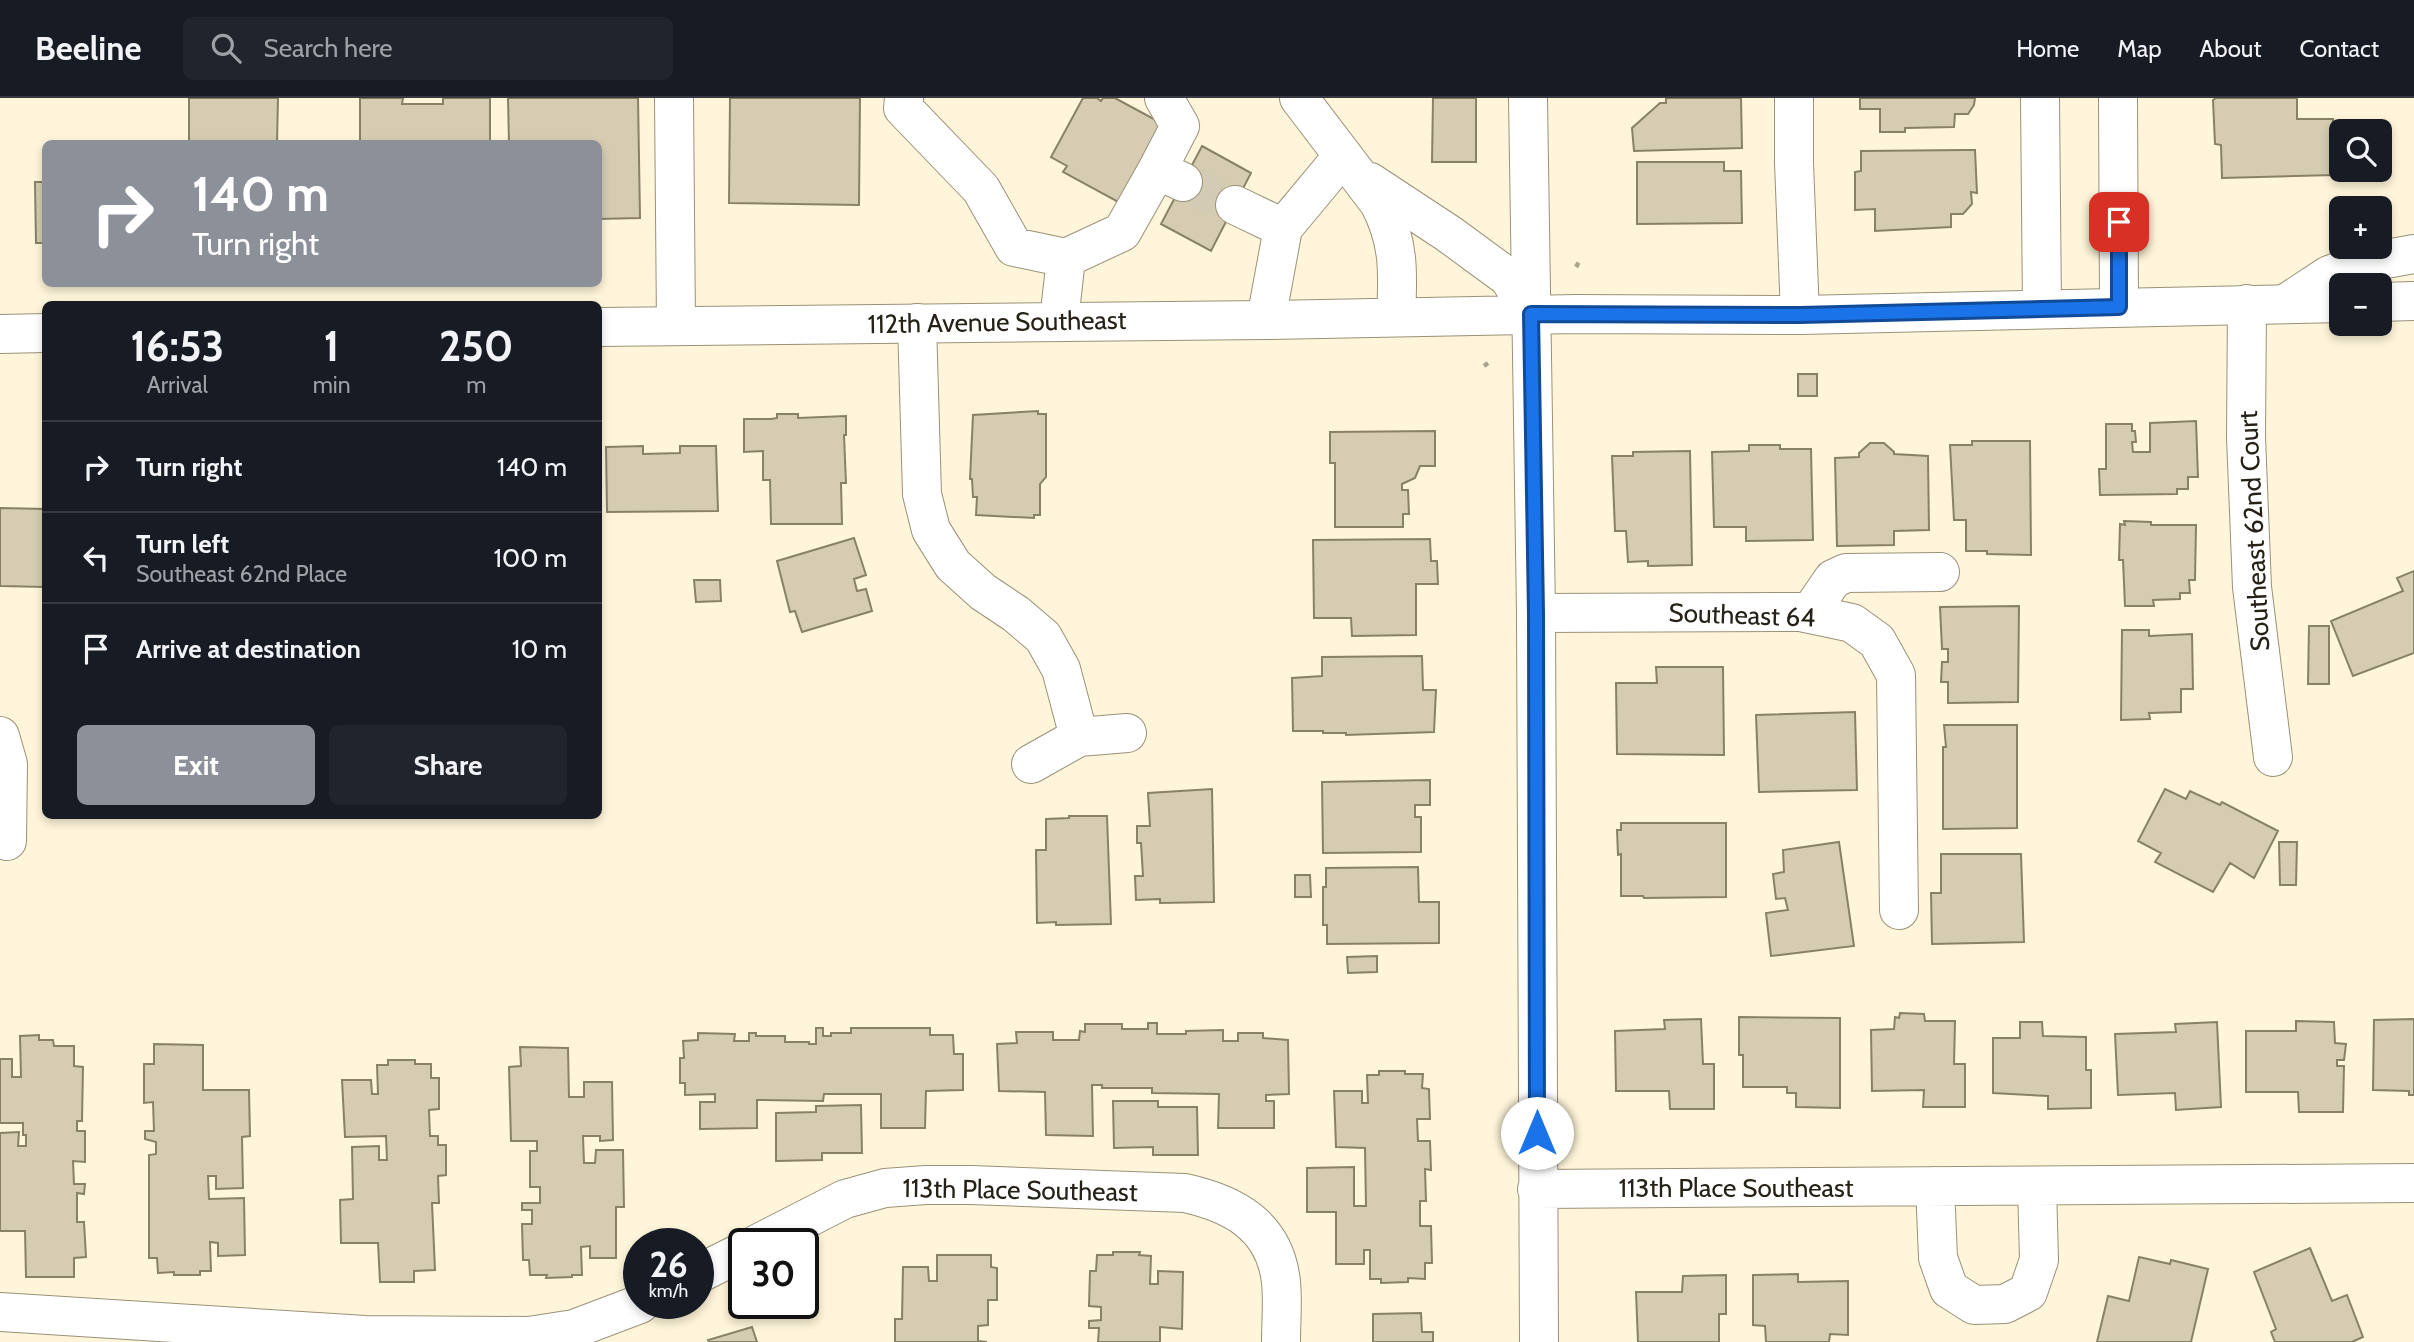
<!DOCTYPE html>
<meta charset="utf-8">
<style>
:root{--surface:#171b24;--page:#20242c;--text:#f1f3f6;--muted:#9ea1a6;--line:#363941;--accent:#8c9099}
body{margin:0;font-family:Cabin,sans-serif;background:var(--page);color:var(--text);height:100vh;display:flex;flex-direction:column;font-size:26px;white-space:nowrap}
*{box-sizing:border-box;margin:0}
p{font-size:23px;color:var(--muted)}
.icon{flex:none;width:38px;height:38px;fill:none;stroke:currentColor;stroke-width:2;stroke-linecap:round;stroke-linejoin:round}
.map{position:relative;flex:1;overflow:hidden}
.side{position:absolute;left:42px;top:203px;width:560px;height:518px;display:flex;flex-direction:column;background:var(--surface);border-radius:10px;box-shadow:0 4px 10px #0003}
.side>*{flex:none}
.guide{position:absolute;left:42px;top:42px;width:560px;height:147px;border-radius:10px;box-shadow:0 4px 10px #0003;background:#8c9099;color:#fff;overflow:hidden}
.tools{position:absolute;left:2329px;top:21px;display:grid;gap:14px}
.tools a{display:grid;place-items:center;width:63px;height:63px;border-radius:10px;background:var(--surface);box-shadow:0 4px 10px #0003;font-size:35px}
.speed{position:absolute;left:623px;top:1130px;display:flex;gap:14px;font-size:35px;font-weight:700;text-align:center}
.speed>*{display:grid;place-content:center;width:91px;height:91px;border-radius:50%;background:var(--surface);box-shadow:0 4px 10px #0003;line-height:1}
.speed small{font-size:18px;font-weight:400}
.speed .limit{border:4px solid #111;border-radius:10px;background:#fff;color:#111}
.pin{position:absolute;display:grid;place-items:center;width:60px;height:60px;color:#fff;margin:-30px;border-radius:14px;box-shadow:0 4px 10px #0006}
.me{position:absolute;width:77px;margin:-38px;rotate:0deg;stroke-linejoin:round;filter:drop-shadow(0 0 5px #0008)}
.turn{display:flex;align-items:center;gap:24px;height:147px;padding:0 35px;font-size:32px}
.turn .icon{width:91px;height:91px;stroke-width:2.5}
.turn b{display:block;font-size:49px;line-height:60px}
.eta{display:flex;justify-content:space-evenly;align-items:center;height:119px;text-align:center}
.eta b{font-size:42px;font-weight:800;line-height:49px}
.cta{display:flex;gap:14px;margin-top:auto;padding:14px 35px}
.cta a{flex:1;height:80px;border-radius:10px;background:var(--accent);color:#fff;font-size:28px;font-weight:800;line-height:80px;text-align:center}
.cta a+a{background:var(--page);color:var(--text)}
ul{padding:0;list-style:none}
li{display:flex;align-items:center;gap:21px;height:91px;padding:0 35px;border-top:2px solid var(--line)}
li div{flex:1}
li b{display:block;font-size:26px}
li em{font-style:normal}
header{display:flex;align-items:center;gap:42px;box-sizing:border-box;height:98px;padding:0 35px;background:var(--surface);border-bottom:2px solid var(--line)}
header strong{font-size:33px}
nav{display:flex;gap:38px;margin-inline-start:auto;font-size:24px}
.search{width:490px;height:63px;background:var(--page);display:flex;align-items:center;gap:18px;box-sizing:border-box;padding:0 24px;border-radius:10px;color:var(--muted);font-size:26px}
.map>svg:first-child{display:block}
.building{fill:#d5ccb2;stroke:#898068;stroke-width:2}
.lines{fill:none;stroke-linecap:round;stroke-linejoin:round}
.minor-tunnel{stroke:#d3cbb3;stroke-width:38;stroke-dasharray:38 19;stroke-linecap:butt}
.minor-casing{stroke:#9a9178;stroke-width:40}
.major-casing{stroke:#9a9178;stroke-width:40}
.path{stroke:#aca48f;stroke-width:4.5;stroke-dasharray:5 3.5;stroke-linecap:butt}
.minor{stroke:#fff;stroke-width:38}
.major{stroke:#fff;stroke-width:38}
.route-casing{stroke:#114b97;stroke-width:18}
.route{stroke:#1a73e8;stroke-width:12}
.labels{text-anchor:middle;stroke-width:7;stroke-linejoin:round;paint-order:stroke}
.street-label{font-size:26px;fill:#252117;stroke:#fff}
</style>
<header>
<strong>Beeline</strong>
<div class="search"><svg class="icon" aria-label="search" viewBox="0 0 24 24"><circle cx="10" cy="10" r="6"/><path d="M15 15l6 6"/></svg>Search here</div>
<nav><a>Home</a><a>Map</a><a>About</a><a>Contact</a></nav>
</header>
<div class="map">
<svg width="2414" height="1244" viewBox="0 0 2414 1244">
<rect width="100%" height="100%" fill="#fff5da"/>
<path class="building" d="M189,0H278L277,46H189Z
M360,0H403L402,6H443V0H490V46H360Z
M508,0H638L640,120L598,121V46H509Z
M730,0H860L859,107L729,105Z
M1083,0H1097L1101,3L1103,0H1115L1163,26L1120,105L1063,74L1067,68L1051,59Z
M1433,0H1476V64H1432Z
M1666,0H1741L1742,50L1634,53L1632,30L1660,5H1666Z
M1860,0H1975L1974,7L1968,16H1955L1954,29L1905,30V34H1880V11H1860Z
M2216,0H2297V21H2333L2334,77L2222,80L2221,47L2215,46L2213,2Z
M1202,48L1251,75L1211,153L1161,126Z
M1965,52H1975L1977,95L1971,94L1972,106L1963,116H1951V129L1875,133V111L1855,112V74L1861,73V53Z
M1637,64H1724V73H1741L1742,125L1637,126Z
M35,84H46V145H36Z
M1798,276H1817V298H1798Z
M1038,313V316H1046V379L1040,386V417H1034V420L976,417L977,399H973L972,381H970L973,317Z
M777,316H798V320L846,318V337H844L846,385H841L842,426H771L770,382H763V353L744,354V321H771L777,320Z
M2196,323L2198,379H2188V391H2177V396L2100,397L2099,371H2106V326H2132V333H2135L2136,344H2132L2133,354H2150V325Z
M1435,333V368H1420L1415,380L1402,386V392H1408L1409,416H1403V429H1335V365H1330V334Z
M1972,343H2030L2031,457L1987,456V453H1966V422H1954L1950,347H1972Z
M1870,345H1884L1894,354V356L1928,358L1929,432L1894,433V447L1837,448L1835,360L1859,359V355Z
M1749,347H1780V351H1811L1813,442L1746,443V429H1714L1712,354L1749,353Z
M643,348V356L680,355V348H716L718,413L607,414L606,349Z
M1690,353L1692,467L1648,468V463L1628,464L1626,433H1615L1612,358H1633V354Z
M0,410L46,411V489L0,488Z
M2124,423L2151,424V427H2196L2195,482H2189L2190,495H2180V501L2153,502L2154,508H2125L2123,462H2119L2120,426L2125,427Z
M854,440L866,477L854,481L857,493L866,491L872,513L802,534L795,513L790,514L777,463Z
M1430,441L1431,463H1437L1438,486H1416V537L1352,538L1351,520H1314L1313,442Z
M2414,473V555L2353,578L2331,523L2403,493L2397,480Z
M694,482H720L721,503L696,504Z
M2019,508L2018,604L1948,605V584H1941L1942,564H1948V551H1942L1940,509Z
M2309,528H2329V586H2308Z
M2122,532H2149V538L2192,536L2193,591H2181V614L2149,615L2150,621L2121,622Z
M1422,558L1423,592H1436L1434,634L1346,637V635H1323V633H1293L1292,580L1322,578V559Z
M1656,569H1723L1724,657L1617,656L1616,585H1657Z
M1855,614L1857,692L1759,694L1756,617Z
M1944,627H2017V730L1943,731V649H1946Z
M1430,682V707H1415V719H1421V754L1323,755L1322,684Z
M1212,691L1214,804L1160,805V801L1136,802L1135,778H1143L1141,745H1137V728H1150L1148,695Z
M2165,691L2186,701L2190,693L2220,707L2222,704L2278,733L2254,780L2230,765L2213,794L2155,764L2161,755L2138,743Z
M1069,718H1107L1111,826L1056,827V824L1037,825L1036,752H1046V721L1069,720Z
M1621,725H1726V799L1644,800L1643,798H1621V756L1618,757L1617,732H1621Z
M1839,744L1854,848L1771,858L1766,815L1788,812L1785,800L1776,801L1773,776L1784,774L1783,752Z
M2279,744H2297L2296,787H2280Z
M1941,756H2021L2024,844L1932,846L1931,795H1941Z
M1418,769L1419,804H1439V845L1327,846V827H1323V789H1326V770Z
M1295,777H1310L1311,799H1295Z
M1377,858V874L1348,875L1347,859Z
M1900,915L1924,916L1925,923H1955L1954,966H1965V1009H1923L1924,992L1872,993L1871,932L1894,931L1895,919L1899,920Z
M1739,919L1840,920V1010L1796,1009V995H1787V989H1743V957H1739Z
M1701,921L1703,966H1714V1011H1670L1669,993H1616L1615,933L1665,931L1664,922Z
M2414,921V997H2409V993L2373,992L2374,922Z
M2296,923L2334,924L2335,945L2346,946L2344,962H2337V968H2344L2343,1014H2299L2298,994H2246V933H2296Z
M2020,924H2042L2043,938L2086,939V972H2091V1010L2048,1011V998L1993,995V940H2020Z
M2217,924L2221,1009L2176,1012L2175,995L2118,997L2115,936L2176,934L2175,926Z
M1148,925H1157V936H1186V933L1223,932V943H1238V935H1263V940L1288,942L1289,996L1266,997V1003H1274V1030H1218L1219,996L1152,995V990H1102V987H1092L1093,1038L1046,1037L1045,994L999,993L997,946L1017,945L1016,934H1053V942H1079L1080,933L1085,934V926H1122V931H1148Z
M816,930H823V938H831V935H851V930H930V937H953L954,956H963V992L926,993L925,1030H881V996H824L823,1003L757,1002V1030L700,1031V1004H715V996L685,997V985H680V960H684L683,943L698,942V935L735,936L734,943H749V935H756V938H785V944H809V946H816Z
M39,937V942H53L54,948H74V968L83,969L82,1023H77V1033H85V1064L73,1063L74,1086H85L84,1096L77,1095V1124H84L86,1159L74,1160V1179H26L25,1133H0V1035L19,1034L18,1048H26V1037H23V1025H0V961H12V979H21L20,938Z
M154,946L203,947V992H249L250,1038L242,1039L243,1090L216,1091V1078H208L209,1101L244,1100L245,1157L218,1158V1145L210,1144L211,1173H200V1177H174V1174L158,1175L157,1160H149V1057L156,1056V1044L145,1041V1033H154L153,1004L144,1005V966H154Z
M520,949L568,950L569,999H584V984H612L613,1042L600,1043V1038H583L584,1065H595L596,1052H623L624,1109H616V1160H590V1148L581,1149L582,1177H572V1179L546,1180L547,1177H530L529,1162H523L522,1126H532V1112H522V1105H540V1089H530V1053H537V1043H511L509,969L521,968Z
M388,962H415V966H431V980H439V1011L429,1012L430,1038H438V1047H446V1077L438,1078L439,1105H432L435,1172L414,1173V1184H380L378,1145H341L340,1102L353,1101L352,1049L379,1048V1062H387L386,1038L345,1039L342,982H371L372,996H378L377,967H388Z
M1379,973H1405V976H1423L1422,990L1429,991L1430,1021H1417L1418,1043H1430L1431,1072L1425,1071L1426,1103H1420V1128H1431L1432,1165H1425V1181L1408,1180V1184L1381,1185V1181H1370V1152H1364V1166H1336V1114H1307V1070L1354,1069V1108H1366L1365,1050L1336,1049L1334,993H1362V1005H1368L1367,977H1379Z
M1113,1003H1158V1009H1197L1198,1057H1153V1049L1114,1050Z
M861,1007L862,1055H822V1062L776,1063V1015L816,1014V1008Z
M2310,1150L2332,1203L2347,1197L2363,1239L2352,1244H2275L2271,1234L2276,1231L2254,1174Z
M1113,1154H1140L1139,1157L1151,1158L1150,1186H1158V1173L1183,1174L1182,1231L1160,1229V1244H1098L1099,1230H1089V1223L1101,1222V1209L1089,1208L1090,1173H1096L1097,1157H1113Z
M937,1157H991V1169L997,1170V1202H988V1227L978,1228V1243L987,1244H895V1221H902L903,1169H928L929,1183H937Z
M2139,1159L2170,1166L2171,1162L2208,1171L2191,1244H2097L2108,1198L2129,1203Z
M1798,1176V1184L1848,1183V1237L1830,1236L1829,1244H1766L1765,1228L1753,1227V1177Z
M1726,1177V1216H1719V1244H1638L1636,1194H1682L1683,1178Z
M1421,1215L1422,1234H1433V1244H1373V1216Z
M752,1229L757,1244H709L708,1242Z"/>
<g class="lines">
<path class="minor-tunnel" d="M1183,84L1235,107"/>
<g class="minor-casing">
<path id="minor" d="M674,0L676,228
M904,0L903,10L981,91L1014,149L1066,160L1059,223
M1164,0L1180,28L1157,72L1183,84
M1528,0L1536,515L1539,1244
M1794,0V65L1800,217
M2040,0L2042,211
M2118,0L2119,209
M1235,107L1283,130
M1066,160L1122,134L1157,72
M2247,206L2246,339L2252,489L2273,659
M2285,206L2329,177L2359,166L2414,156
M1266,222L1283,130L1343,58
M917,225L922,396L931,432L953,467L983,494L1016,516L1043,539L1061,571L1079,639
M1536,515L1800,514L1852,525L1877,543L1896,577L1899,812
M1809,516L1833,481L1846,475L1940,474
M0,638L8,666L7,743
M1031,666L1079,639L1127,635
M1935,1088L1938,1160L1949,1191L1974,1207L2005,1206L2028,1194L2039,1162L2037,1088
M1537,1091L2414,1085
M757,1146L845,1101L885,1090L926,1087H971L1185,1095C1234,1106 1275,1128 1281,1184C1283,1203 1281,1224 1281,1244
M698,1176L744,1153
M0,1214L365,1237L529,1238L574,1231L640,1206"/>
</g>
<g class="major-casing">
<path id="major" d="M1299,0L1379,105C1400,145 1398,176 1396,219
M1370,84L1449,136L1509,180L1531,217
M2380,204L2414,203
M598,229L1266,222L1576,216L1800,217L2342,205
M0,236L46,235"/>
</g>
<path class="path" d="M1576,169L1579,164
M1484,268L1488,265"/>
<use href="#minor" class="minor"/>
<use href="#major" class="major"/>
</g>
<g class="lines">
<g class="route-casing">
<path id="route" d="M1537,1035L1536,515L1531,216L1800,217L2119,209V124"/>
</g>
<use href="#route" class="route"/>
</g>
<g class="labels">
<g class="street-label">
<text transform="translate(997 224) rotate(-1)" y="9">112th Avenue Southeast</text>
<text transform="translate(2254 433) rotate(-93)" y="9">Southeast 62nd Court</text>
<text transform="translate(1742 517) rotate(2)" y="9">Southeast 64</text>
<text x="1736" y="1099">113th Place Southeast</text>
<text transform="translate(1020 1092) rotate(1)" y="9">113th Place Southeast</text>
</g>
</g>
</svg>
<div class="tools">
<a><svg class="icon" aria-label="search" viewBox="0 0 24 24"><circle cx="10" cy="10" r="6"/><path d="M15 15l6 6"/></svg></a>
<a>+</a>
<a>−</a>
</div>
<div class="speed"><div>26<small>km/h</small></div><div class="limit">30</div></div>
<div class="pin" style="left:2119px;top:124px;background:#d93025"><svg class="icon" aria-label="arrive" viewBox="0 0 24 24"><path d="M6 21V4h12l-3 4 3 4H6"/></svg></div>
<svg class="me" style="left:1537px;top:1035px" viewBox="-20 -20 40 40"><circle r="19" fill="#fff"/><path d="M0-13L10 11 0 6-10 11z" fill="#1a73e8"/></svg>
<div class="guide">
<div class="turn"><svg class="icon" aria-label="right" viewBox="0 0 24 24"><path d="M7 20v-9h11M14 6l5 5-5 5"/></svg><div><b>140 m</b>Turn right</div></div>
</div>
<section class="side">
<div class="eta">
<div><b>16:53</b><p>Arrival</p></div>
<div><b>1</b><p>min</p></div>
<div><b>250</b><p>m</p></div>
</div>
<ul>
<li><svg class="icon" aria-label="right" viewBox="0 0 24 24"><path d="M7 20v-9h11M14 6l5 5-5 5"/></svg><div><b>Turn right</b></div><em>140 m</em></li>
<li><svg class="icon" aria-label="left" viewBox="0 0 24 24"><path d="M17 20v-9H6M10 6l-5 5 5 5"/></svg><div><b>Turn left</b><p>Southeast 62nd Place</p></div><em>100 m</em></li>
<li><svg class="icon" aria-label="arrive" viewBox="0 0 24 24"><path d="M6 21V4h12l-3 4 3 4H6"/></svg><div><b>Arrive at destination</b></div><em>10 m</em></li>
</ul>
<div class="cta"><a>Exit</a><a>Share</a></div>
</section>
</div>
